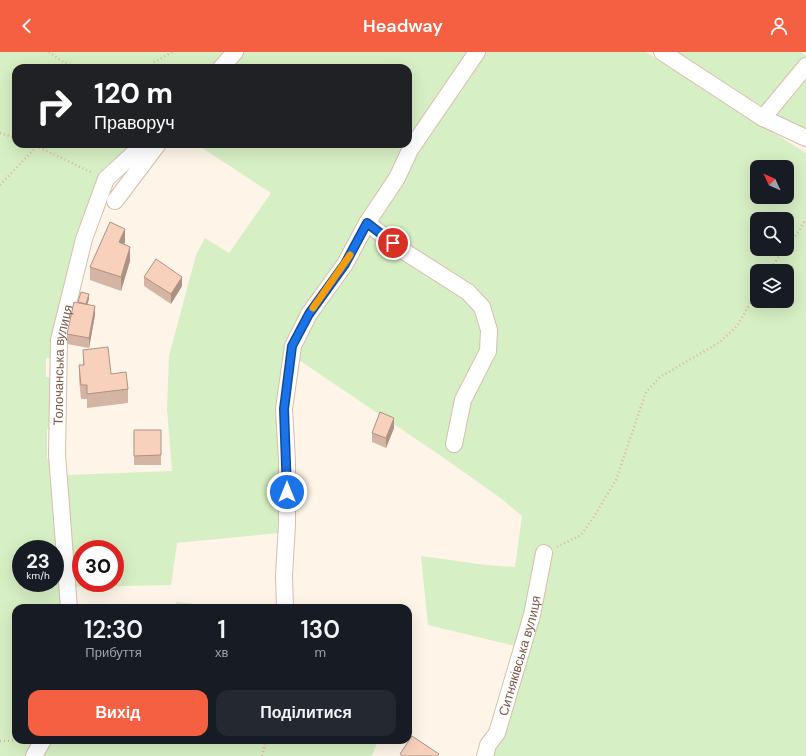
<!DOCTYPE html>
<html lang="uk">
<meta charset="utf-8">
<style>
:root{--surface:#171b24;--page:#242831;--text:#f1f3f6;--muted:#9ea1a6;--accent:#f46041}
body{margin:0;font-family:"DM Sans",sans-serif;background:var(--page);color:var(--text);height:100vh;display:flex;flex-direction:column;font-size:15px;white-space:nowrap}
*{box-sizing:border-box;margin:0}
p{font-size:13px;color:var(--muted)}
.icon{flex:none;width:22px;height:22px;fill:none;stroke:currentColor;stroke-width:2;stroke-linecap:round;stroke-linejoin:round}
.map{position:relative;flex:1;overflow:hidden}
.sheet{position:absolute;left:12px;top:552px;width:400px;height:140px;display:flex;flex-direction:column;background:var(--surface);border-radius:12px;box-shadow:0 4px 16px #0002}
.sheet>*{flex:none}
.banner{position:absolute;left:12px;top:12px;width:400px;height:84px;border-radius:12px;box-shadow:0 4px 16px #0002;background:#202124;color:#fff;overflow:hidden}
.needle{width:26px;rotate:314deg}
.controls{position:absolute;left:750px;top:108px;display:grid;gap:8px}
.controls a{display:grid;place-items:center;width:44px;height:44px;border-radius:8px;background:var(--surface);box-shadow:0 4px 16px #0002;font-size:20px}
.speed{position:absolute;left:12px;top:488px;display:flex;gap:8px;font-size:20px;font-weight:700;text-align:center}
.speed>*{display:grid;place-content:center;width:52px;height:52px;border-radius:50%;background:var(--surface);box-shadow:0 4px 16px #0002;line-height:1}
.speed small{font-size:10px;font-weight:400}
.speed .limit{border:6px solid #d22;background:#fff;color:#111}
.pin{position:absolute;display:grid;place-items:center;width:34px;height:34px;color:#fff;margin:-17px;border:2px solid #fff;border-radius:50%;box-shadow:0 1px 4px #0007}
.me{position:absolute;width:44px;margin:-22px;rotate:0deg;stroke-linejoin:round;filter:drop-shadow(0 0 3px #0008)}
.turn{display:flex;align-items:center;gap:14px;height:84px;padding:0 16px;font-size:18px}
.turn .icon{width:52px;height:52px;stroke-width:2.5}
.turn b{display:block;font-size:28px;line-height:34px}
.eta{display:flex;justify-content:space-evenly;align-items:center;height:68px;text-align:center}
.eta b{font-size:24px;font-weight:600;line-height:28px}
.button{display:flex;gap:8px;margin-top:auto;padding:8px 16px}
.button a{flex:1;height:46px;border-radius:12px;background:var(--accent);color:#fff;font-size:16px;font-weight:600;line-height:46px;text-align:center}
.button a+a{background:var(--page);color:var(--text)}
header{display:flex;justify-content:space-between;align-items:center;height:52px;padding:0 16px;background:var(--accent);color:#fff;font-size:18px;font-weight:600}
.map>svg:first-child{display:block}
.green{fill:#d7efc4;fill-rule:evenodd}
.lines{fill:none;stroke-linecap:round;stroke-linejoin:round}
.minor-casing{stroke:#d5beae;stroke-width:18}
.path{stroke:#ddb49e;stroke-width:2.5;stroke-dasharray:1 3;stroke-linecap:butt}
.minor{stroke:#fff;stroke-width:16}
.wall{fill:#d4b4a2}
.shaded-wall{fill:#ad9284}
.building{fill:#f7d1bc;stroke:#ad9284}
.route-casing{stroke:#114b97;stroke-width:10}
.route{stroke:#1a73e8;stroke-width:7}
.slow{stroke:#f59e0b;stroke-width:7}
.labels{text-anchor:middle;stroke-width:4;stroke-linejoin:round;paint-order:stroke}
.street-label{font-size:13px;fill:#7c5848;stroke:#fff9f0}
</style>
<header><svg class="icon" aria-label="back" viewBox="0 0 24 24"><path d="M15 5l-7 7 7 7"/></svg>Headway<svg class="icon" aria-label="person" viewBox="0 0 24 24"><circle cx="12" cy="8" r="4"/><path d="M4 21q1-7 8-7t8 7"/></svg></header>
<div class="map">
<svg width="806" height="704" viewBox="0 0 806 704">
<rect width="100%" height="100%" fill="#fef5e8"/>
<path class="green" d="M0,0H227L213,16H16V92H133L104,117L55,282L51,306H46V325H51L53,376L47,377V407H53L62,556H16V688H378L372,704H0ZM21,497H55V531H21Z
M241,0H646L806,101V704H491L528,597L428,573L421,504L486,513L515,515L522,464L499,445L441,404L287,300L279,481L177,491L171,533L75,535L65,423L172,419L167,356L169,304L196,203L205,186L229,201L271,141L196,92H408V16H227ZM757,115H787V145H757ZM757,167H787V197H757ZM757,219H787V249H757ZM81,497H115V531H81Z
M674,0H801L806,4V80L773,65Z
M176,550L235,556H176Z"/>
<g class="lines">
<g class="minor-casing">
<g id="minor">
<path d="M662,0L763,66L806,86"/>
<path d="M221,16L235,0"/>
<path d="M763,66L806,14"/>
<path d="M115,149L158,92"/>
<path d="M367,171L405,200L468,240L482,255L489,278L488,299L463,348L454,392"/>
<path id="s1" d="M69,556L57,403L59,288L84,187L106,127L144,92"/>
<path d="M285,556L284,523L287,472V408L284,357L293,294L309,262L345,212L367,171L397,126L410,98L477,0"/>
<path d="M34,704L43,688"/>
<path id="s2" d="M485,704L488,693L497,681L532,563L544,501"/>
</g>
</g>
<path class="path" d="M49,0L62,9L78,16
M148,16L153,11L172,0
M0,81L16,86
M32,92L93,121
M0,133L39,92
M787,193L799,179L806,167
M769,219L784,197
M557,495L581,483L593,466L616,428L646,340L660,325L720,290L737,274L757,240
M0,689L25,688
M262,704L266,688"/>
<use href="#minor" class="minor"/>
</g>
<path class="wall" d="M125,190L124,192L130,209L121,239L90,228V215Z
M144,225L182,234L171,252L144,234Z
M89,247L87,252L95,263L89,296L67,292V282L78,250Z
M83,298L111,322L128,337V351L87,356V347H81L79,327V313H83Z
M394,376L386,396L372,390V381Z
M134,378H161V413H134Z"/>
<path class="shaded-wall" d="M125,177V190L119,204V190Z
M130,195V209L121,239V225Z
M182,225V234L171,252V242Z
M89,242V247L86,257V253Z
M95,254V263L89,296V286Z
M394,366V376L386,396V386Z"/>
<path class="building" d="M110,170L125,177L119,190L130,195L121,225L90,215Z
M156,207L182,225L171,242L144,225Z
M81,240L89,242L86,252L78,250Z
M74,250L95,254L89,286L67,282Z
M108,295L111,322L126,320L128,337L87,342V333H81L79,313H84L83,298Z
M380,360L394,366L386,386L372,381Z
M134,378H161V403L134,404Z
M412,684L439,702L437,704H403L400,702Z"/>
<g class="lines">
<g class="route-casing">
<path id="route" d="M287,440L284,357L292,294L309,262L345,212L367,171L393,191"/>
</g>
<use href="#route" class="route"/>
<path class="slow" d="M313,256L350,203"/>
</g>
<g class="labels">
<g class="street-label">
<text dy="5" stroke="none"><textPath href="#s1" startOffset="244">Толочанська вулиця</textPath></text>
<text dy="5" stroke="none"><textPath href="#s2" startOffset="107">Ситняківська вулиця</textPath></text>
</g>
</g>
</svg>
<div class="controls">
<a><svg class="needle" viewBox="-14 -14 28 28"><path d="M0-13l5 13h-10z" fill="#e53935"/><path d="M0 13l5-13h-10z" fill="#9ea1a6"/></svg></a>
<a><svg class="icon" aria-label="search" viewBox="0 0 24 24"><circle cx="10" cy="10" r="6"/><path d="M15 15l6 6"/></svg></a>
<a><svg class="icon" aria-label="layers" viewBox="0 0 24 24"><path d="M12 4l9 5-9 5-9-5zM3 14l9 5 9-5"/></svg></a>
</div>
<div class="speed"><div>23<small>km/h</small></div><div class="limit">30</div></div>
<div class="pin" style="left:393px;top:191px;background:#d93025"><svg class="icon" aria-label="arrive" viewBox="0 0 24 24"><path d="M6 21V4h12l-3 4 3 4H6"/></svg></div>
<svg class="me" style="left:287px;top:440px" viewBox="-20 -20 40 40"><circle r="17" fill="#1a73e8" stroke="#fff" stroke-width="3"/><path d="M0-11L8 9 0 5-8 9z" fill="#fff"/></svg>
<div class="banner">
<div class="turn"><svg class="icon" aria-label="right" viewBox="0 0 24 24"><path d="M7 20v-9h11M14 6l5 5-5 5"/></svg><div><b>120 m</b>Праворуч</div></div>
</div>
<section class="sheet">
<div class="eta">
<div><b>12:30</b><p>Прибуття</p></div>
<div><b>1</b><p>хв</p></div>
<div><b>130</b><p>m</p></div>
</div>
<div class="button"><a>Вихід</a><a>Поділитися</a></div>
</section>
</div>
